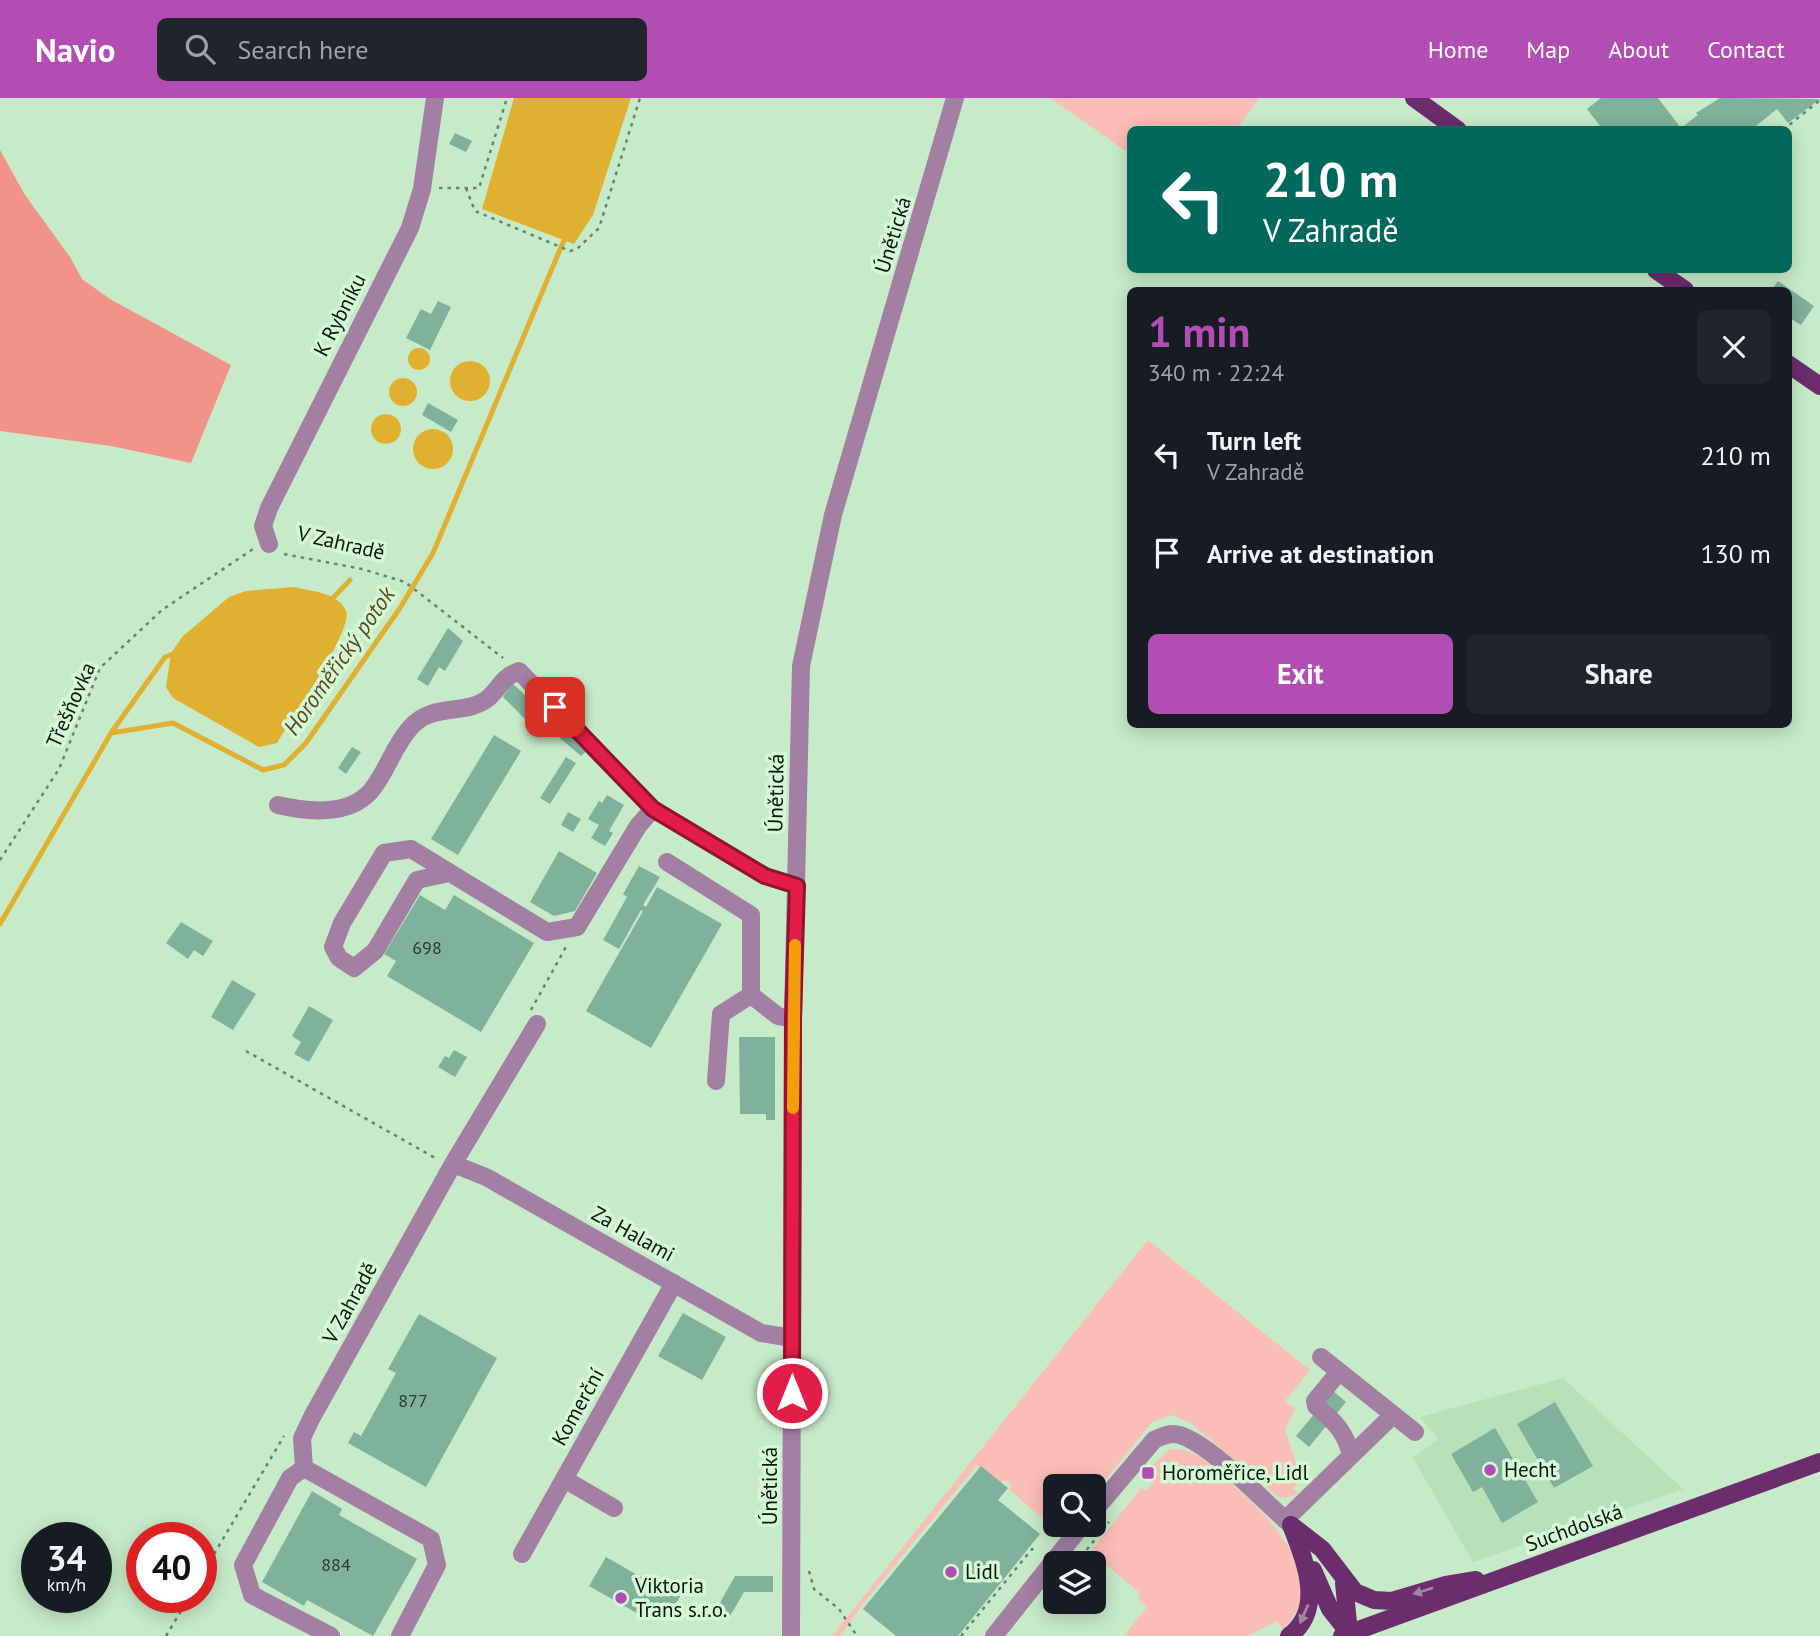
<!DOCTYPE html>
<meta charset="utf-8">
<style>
:root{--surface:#171b24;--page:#20242c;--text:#f1f3f6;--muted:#9ea1a6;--accent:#b14db3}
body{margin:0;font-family:"PT Sans",sans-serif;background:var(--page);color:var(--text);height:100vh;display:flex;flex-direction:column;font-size:26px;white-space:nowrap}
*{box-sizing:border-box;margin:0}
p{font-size:23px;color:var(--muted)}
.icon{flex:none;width:38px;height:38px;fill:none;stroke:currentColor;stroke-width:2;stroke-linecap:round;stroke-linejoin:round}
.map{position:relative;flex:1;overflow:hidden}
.drawer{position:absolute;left:1127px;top:189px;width:665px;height:441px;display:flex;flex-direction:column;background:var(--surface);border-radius:10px;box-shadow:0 4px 18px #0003}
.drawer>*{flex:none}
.banner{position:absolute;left:1127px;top:28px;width:665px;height:147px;border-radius:10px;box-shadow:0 4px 18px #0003;background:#00695c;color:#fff;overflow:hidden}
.tools{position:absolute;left:1043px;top:1376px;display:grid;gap:14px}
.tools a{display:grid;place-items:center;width:63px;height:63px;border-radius:10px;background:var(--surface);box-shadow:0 4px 18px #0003;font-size:35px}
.speed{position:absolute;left:21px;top:1424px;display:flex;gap:14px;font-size:35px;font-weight:700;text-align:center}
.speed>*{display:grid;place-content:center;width:91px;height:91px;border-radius:50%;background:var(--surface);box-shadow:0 4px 18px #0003;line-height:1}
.speed small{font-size:18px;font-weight:400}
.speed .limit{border:10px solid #d22;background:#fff;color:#111}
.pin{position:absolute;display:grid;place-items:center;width:60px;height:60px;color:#fff;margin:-30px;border-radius:14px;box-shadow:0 4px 10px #0006}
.me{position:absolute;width:77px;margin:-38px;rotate:0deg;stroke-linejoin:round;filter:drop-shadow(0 0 5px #0008)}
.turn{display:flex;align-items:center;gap:24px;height:147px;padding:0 21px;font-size:32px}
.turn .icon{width:91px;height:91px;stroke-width:2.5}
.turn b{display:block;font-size:49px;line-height:60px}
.round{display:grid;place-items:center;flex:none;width:74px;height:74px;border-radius:10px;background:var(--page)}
.overview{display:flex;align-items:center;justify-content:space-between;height:119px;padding:0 21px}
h1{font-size:42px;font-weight:600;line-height:52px;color:var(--accent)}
.primary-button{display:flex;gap:14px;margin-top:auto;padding:14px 21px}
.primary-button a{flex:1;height:80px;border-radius:10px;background:var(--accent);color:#fff;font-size:28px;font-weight:600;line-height:80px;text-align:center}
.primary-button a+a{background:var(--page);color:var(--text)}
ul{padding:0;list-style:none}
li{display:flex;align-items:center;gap:21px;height:98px;padding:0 21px}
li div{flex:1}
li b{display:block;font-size:26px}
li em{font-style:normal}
header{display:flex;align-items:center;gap:42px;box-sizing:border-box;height:98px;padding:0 35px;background:var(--accent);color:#fff}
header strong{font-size:33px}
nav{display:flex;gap:38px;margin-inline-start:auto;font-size:24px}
.search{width:490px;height:63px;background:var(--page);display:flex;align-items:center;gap:18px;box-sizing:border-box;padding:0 24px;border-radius:10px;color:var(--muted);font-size:26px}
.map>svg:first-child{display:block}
.built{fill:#b7e1b9}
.green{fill:#fbbeb7}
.forest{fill:#f29389}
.water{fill:#e0b030}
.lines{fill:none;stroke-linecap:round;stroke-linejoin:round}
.stream{stroke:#e0b030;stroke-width:5}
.building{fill:#80b19c}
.path{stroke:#6a836c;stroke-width:2.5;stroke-dasharray:3.5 5;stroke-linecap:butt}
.minor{stroke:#a37fa3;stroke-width:18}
.major{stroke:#6b2d6d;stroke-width:18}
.oneway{fill:#9a899c}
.route-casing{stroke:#92132f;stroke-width:18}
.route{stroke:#e11d48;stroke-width:12}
.slow{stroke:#f59e0b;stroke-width:12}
.poi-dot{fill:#b14db3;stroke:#d4f9d6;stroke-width:2.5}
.labels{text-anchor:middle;stroke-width:7;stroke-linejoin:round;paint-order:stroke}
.number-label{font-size:18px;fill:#283e2f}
.street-label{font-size:21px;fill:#0a170b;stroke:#d4f9d6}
.poi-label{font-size:21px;fill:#0a170b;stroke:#d4f9d6;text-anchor:start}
.water-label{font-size:23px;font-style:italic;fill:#5d4919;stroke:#d4f9d6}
</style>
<header>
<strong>Navio</strong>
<div class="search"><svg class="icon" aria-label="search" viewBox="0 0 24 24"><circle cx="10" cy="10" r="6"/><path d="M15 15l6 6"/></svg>Search here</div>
<nav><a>Home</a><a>Map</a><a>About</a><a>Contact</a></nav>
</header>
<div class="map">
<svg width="1820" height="1538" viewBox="0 0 1820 1538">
<rect width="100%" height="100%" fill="#c7ebc9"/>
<path class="built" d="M1563,1280L1683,1391L1473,1464L1413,1360L1438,1341L1420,1319Z"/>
<path class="green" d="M1050,0H1259L1237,31L1130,32V56Z
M1148,1142L1310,1272L1285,1303L1295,1311L1285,1331L1301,1381L1293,1391L1298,1396L1286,1400L1277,1398L1191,1325L1172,1317L1152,1324L1094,1396V1388H1055V1426H1069C1051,1435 1023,1402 1009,1391L1012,1387L1004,1382L1000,1386L977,1367L862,1507L840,1538H832Z
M1169,1352C1194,1347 1216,1372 1233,1387C1270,1419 1334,1484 1283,1531L1277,1523L1247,1538H1124L1147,1509L1139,1502V1494L1090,1454L1141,1390L1146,1393L1153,1384L1149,1380L1155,1373L1150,1369Z"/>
<path class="forest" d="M0,52L25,97L70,159L82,181L110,201L231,267L191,365L111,348L0,333Z"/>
<path class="water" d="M514,0H631L593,117L574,146L482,111Z
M408 261a11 11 0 1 1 22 0a11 11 0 1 1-22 0Z
M450 283a20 20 0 1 1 40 0a20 20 0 1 1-40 0Z
M389 294a14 14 0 1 1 28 0a14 14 0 1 1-28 0Z
M371 331a15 15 0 1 1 30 0a15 15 0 1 1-30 0Z
M413 351a20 20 0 1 1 40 0a20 20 0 1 1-40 0Z
M294,489C311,493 339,495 346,513C354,531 289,625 277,645L259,649L173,600L166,589L171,555L183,538L229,499L246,493Z"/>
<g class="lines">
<path class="stream" d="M331,502L350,482
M111,635L165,559L176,555
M0,826L111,635L173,625L263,672L284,667L306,645L400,510L433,455L564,142"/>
</g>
<path class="building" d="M1601,0H1658L1681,30L1698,17L1696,15L1720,0L1820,1L1788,25L1777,11L1751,32H1603L1587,11Z
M455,35L472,43L466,54L449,46Z
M1778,183L1814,208L1801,227L1788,219V192H1771Z
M438,203L451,209L430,252L406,240L421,211L431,216Z
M428,305L458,322L451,334L422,317Z
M448,530L463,543L445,573L439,569L428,588L417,581Z
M512,585L586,653L581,658L534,618L528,624L503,599Z
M494,637L521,653L458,757L431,741Z
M352,649L361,654L346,676L338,670Z
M566,659L576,665L550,706L540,700Z
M607,697L624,707L609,733L613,735L605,748L591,740L599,727L588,721L599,703L602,705Z
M568,714L581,721L573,734L561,727Z
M559,753L597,775L575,813L554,818L530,804Z
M639,768L660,779L643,807L646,809L657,789L722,826L651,950L586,913L643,813L641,812L619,851L603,842L627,799L623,796Z
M420,797L445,812L454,797L534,845L481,934L387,878L396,863L384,856Z
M181,824L213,843L203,858L194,852L188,861L166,845Z
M232,882L256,896L233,932L211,919Z
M309,908L333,922L309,964L294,956L301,944L292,938Z
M739,939H775V1022H766V1016H740Z
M454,952L467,959L455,979L438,969L445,958L449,960Z
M683,1215L726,1239L702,1282L658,1258Z
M419,1216L497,1260L426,1389L348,1345L354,1334L361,1338L396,1275L388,1271Z
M1333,1293L1346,1304L1309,1349L1296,1338Z
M1555,1304L1593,1368L1554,1390L1517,1326Z
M1495,1330L1538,1404L1502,1425L1482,1389L1473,1394L1451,1356Z
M981,1368L1008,1390L998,1402L1040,1436L958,1538H896L863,1511Z
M312,1393L342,1411L339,1417L417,1461L373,1538L307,1502L304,1508L262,1484Z
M606,1459L655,1487L658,1481L682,1495L669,1518L647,1505L640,1517L589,1488Z
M735,1478H773V1494H744L730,1518L717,1510Z"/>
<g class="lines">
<path class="path" d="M1783,32L1820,2
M439,90H479L507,0
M466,90L475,113L570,153L577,151L599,130L640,0
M284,456L362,471L405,484L503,560
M0,762L59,671L100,570L162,512L253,451
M531,912L567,847
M246,953L437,1061
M1076,1465L1109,1424
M809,1473L814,1491L839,1511L857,1538
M201,1478L284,1338
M166,1538L189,1500
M961,1538L1032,1451L1037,1455"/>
<path class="minor" d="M269,446L263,428L269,410L410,130L422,91L435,0
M278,707C307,714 348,718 370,694C386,676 393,649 410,630C431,605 462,617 484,603C499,594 499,580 519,573L653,711
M667,764L751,817V897L778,918L793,921
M449,775L417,782L375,853L354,870L339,860L333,849L342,825L384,755L411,751L547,834L577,829L638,728L653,711L765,778L797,788
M716,983L721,916L751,897
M453,1066L486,1079L761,1235L792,1240
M1321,1259L1415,1334
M1339,1274L1315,1303L1316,1308C1334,1323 1346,1334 1351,1358
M304,1370L302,1340L312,1319L453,1066L537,926
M304,1370L431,1441L437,1467L400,1538
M304,1370L290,1380L243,1467L252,1497L331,1538
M564,1381L614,1410
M1094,1413L1154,1342C1162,1338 1171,1334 1180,1337C1213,1348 1263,1403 1291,1427
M1285,1422L1393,1317
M522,1456L674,1185
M791,1538L793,921L801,568L833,417L955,0
M994,1538L1083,1426"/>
<path class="major" d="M1414,0L1458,32
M1656,172L1685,192
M1788,266L1820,288
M1291,1427L1322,1451L1355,1494L1374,1502L1392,1503L1446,1487L1476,1482
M1313,1472L1330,1511L1349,1535
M1344,1485L1349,1535
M1289,1538C1326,1511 1304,1461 1291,1427
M1342,1538L1820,1364"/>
</g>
<defs><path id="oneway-solid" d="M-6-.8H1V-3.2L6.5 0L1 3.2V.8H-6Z" transform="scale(1.75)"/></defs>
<g class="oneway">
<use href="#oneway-solid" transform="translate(1423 1493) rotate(163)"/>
<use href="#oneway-solid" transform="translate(1304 1516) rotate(114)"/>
</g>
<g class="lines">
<g class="route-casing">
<path id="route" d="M555,609L653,711L765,778L797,788L793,921L792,1295"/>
</g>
<use href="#route" class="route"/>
<path class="slow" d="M793,1010L795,847"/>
</g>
<g class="poi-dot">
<circle cx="1490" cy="1372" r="7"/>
<rect x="1141" y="1368" width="14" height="14" rx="3.5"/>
<circle cx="951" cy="1474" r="7"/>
<circle cx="621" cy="1500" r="7"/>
</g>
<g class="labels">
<g class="number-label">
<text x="427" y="856">698</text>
<text x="413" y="1309">877</text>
<text x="336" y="1473">884</text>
</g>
<g class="street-label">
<text transform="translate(893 137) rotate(-73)" y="7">Únětická</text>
<text transform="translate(340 217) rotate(-63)" y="7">K Rybníku</text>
<text transform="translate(341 445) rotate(13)" y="7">V Zahradě</text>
<text transform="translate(71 607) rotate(-66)" y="7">Třešňovka</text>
<text transform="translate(776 695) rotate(-89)" y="7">Únětická</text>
<text transform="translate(633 1136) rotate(29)" y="7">Za Halami</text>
<text transform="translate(350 1205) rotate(-61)" y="7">V Zahradě</text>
<text transform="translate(578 1309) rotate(-61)" y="7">Komerční</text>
<text transform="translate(770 1388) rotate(-90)" y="7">Únětická</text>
<text transform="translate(1574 1430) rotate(-20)" y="7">Suchdolská</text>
</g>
<g class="poi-label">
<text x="1504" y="1379">Hecht</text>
<text x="1162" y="1382">Horoměřice, Lidl</text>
<text x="965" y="1481">Lidl</text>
<text x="635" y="1495">Viktoria<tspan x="635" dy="24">Trans s.r.o.</tspan></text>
</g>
<g class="water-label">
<text transform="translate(339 563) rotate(-55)" y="8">Horoměřický potok</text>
</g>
</g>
</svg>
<div class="tools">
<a><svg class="icon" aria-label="search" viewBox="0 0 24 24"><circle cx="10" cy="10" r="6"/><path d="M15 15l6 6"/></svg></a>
<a><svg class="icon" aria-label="layers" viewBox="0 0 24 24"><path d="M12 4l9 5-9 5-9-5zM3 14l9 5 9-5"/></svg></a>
</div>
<div class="speed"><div>34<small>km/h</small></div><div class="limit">40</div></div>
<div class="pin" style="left:555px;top:609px;background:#d93025"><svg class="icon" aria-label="arrive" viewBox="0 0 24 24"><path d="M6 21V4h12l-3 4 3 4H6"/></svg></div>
<svg class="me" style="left:792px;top:1295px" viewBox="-20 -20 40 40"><circle r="17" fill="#e11d48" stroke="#fff" stroke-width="3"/><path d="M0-11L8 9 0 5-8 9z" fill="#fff"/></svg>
<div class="banner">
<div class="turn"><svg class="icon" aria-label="left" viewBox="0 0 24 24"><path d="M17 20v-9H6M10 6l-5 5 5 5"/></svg><div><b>210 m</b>V Zahradě</div></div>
</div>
<section class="drawer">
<div class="overview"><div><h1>1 min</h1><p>340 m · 22:24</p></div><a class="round"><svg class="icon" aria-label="close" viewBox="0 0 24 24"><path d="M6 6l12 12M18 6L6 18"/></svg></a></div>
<ul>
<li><svg class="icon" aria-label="left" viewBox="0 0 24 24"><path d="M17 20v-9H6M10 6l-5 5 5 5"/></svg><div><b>Turn left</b><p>V Zahradě</p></div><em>210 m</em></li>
<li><svg class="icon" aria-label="arrive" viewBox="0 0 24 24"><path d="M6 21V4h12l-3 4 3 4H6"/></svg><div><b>Arrive at destination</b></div><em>130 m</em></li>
</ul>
<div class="primary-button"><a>Exit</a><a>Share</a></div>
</section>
</div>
